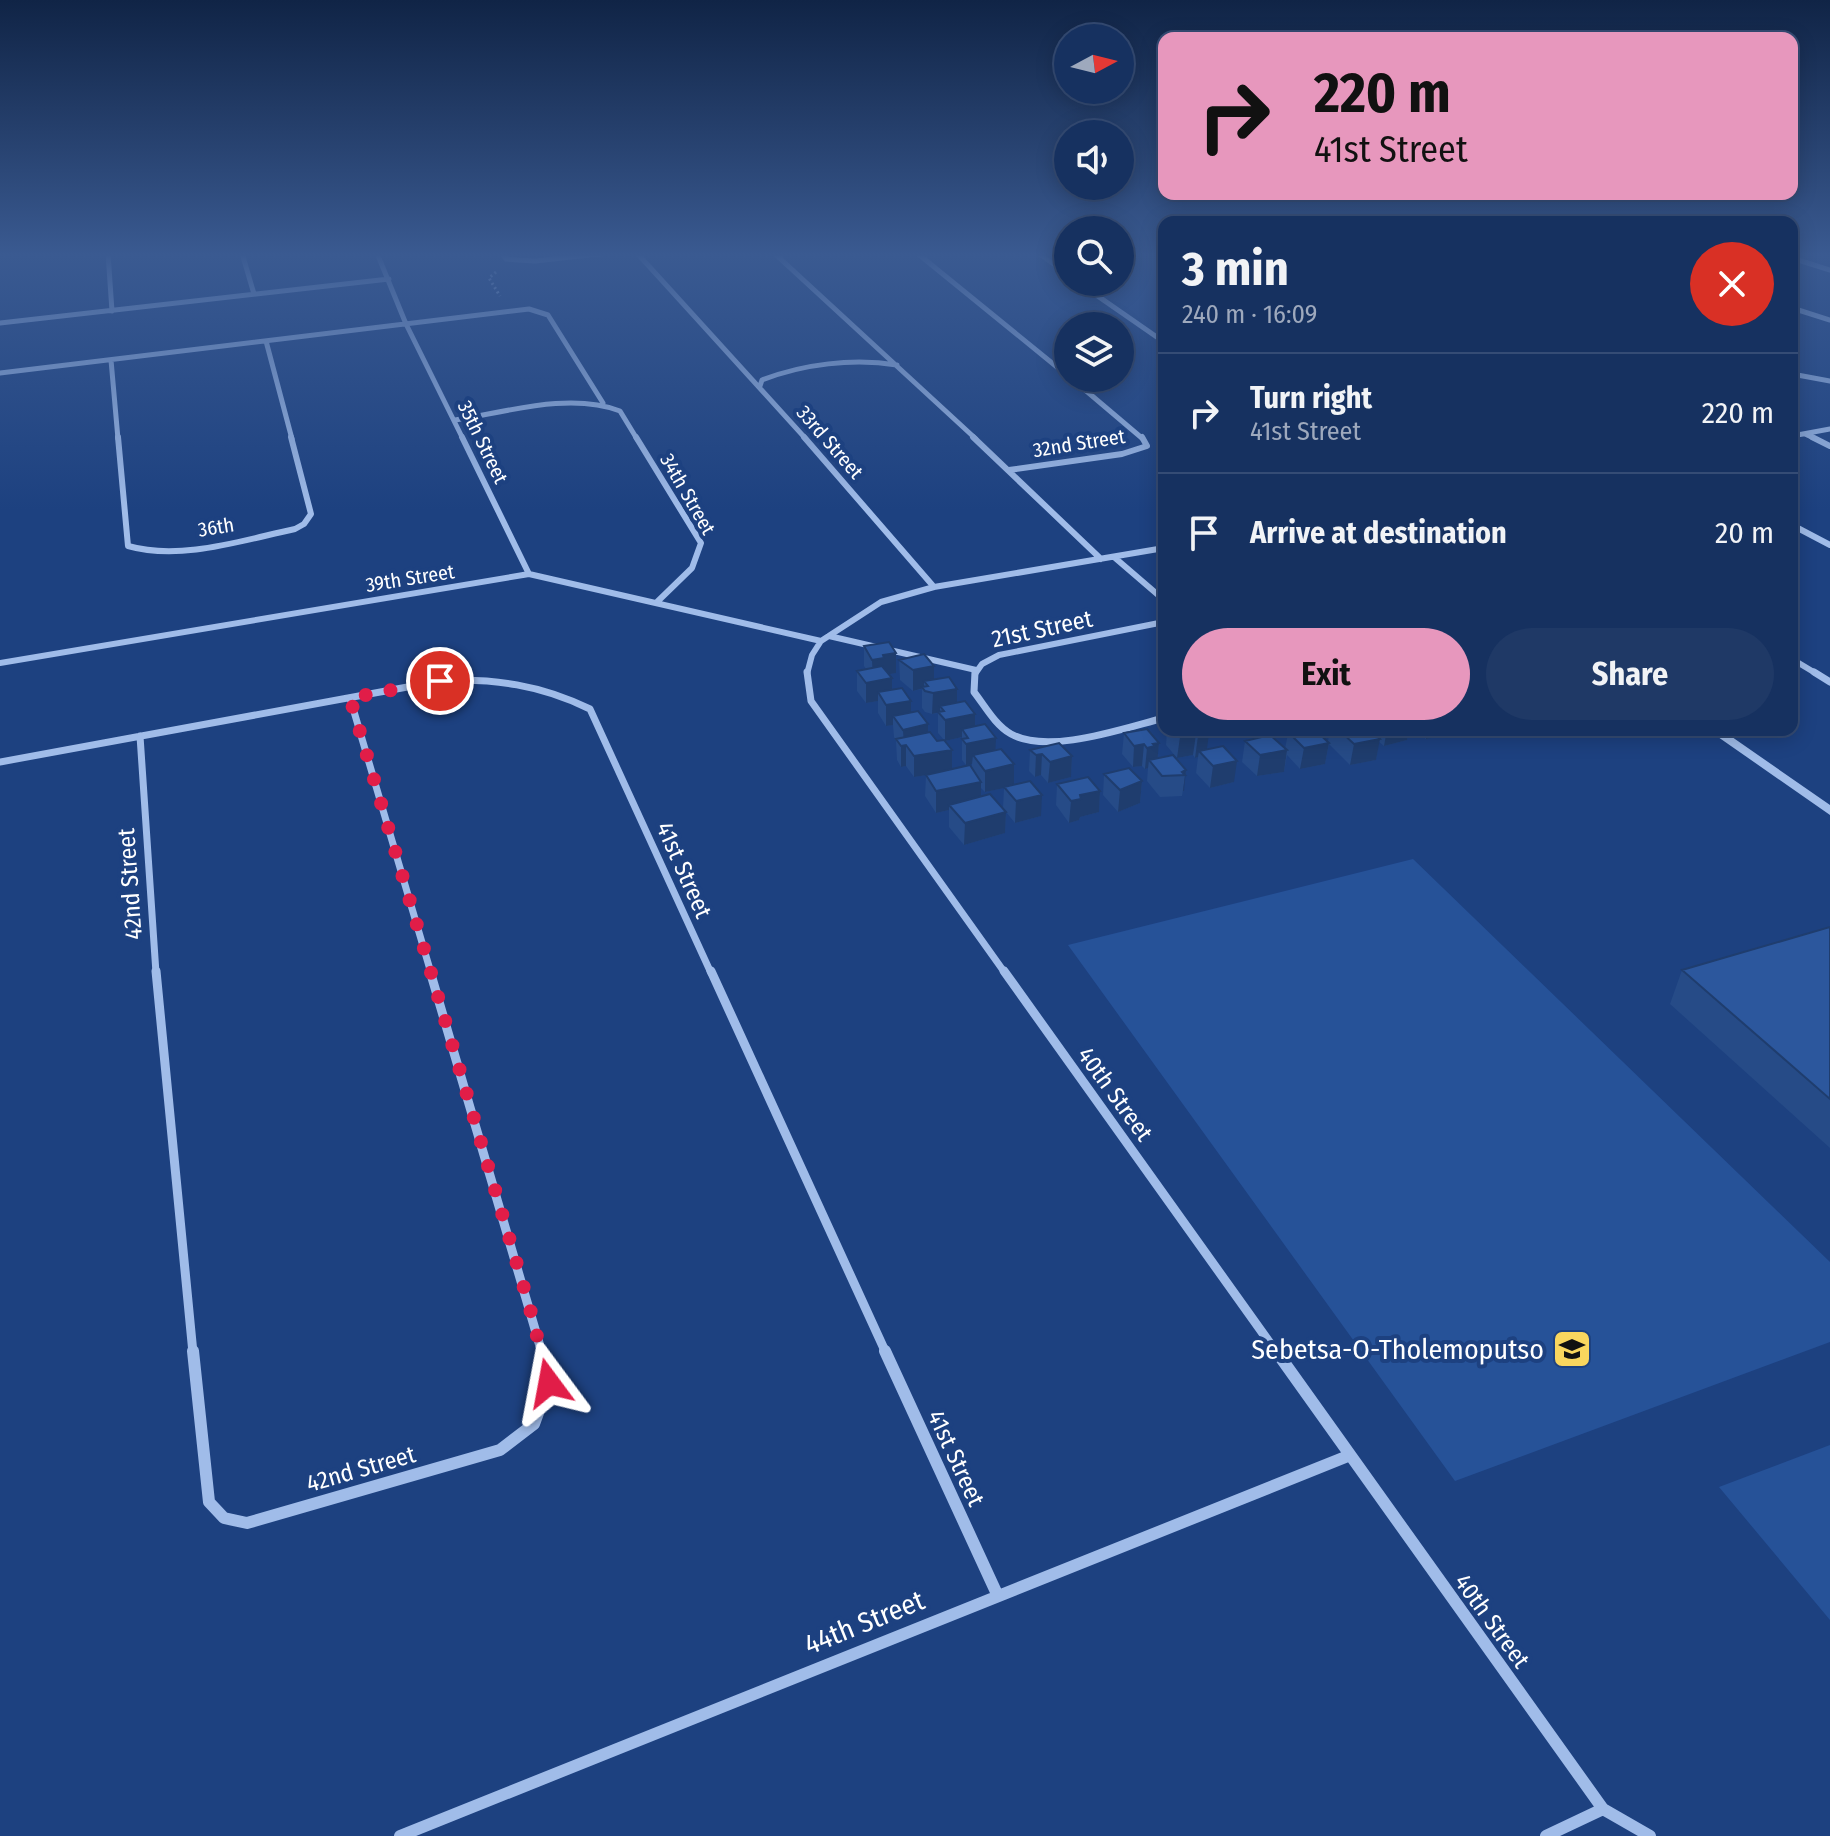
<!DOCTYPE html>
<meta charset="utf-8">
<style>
:root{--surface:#163160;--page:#1f3966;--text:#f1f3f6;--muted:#9ea9bd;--line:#354c75;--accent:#e797bd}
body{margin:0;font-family:"Fira Sans Condensed",sans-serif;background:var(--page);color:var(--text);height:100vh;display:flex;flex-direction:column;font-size:30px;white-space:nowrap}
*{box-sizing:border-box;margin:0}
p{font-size:26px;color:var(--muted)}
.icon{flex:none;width:44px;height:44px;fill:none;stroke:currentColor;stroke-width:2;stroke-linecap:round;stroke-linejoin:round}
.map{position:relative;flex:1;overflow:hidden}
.panel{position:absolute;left:1158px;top:216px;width:640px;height:520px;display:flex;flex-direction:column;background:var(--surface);border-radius:16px;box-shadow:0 4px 20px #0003,0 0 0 2px var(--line)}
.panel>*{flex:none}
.banner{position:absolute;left:1158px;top:32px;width:640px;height:168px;border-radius:16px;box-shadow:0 4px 20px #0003,0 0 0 2px var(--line);background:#e797bd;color:#111;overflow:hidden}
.needle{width:52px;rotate:83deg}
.tools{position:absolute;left:1054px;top:24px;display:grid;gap:16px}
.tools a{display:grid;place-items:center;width:80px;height:80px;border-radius:50%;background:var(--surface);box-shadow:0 4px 20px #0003,0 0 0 2px var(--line);font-size:40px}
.pin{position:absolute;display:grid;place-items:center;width:68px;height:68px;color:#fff;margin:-34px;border:4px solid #fff;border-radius:50%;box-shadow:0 2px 8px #0007}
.me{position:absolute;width:88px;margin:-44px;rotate:347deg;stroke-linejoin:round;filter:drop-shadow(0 0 6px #0008)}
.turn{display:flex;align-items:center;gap:28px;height:168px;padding:0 24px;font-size:36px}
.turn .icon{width:104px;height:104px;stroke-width:2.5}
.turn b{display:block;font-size:56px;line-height:68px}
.round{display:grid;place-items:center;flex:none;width:84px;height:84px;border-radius:42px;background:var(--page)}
.headline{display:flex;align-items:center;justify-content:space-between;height:136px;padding:0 24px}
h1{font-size:48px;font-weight:700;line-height:60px}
.button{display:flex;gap:16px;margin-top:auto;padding:16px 24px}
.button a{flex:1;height:92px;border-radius:48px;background:var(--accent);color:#111;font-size:32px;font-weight:700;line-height:92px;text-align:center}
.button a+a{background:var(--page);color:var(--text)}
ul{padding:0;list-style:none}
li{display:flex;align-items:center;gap:24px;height:120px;padding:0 24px;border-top:2px solid var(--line)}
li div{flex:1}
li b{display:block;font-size:30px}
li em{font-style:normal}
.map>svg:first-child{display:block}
.green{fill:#265298}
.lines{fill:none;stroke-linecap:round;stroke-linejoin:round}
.path{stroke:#a0bce9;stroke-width:3;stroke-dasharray:2 3;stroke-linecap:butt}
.minor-far4{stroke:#a0bce9;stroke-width:5}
.minor-far3{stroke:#a0bce9;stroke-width:6}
.minor-far2{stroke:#a0bce9;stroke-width:7}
.minor-far1{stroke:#a0bce9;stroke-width:9}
.minor{stroke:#a0bce9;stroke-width:12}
.tertiary{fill:#a0bce9;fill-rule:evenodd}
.wall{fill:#264b87;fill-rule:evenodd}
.shaded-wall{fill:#1f3d6e}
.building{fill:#2c579d;stroke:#1f3d6e;stroke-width:2}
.route{stroke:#e11d48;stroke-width:14;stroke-dasharray:0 25.2}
.labels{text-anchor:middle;stroke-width:8;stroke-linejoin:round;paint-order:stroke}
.far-street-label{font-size:20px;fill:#fff;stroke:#1d4180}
.street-label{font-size:24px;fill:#fff;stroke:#1d4180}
.near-poi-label{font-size:28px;fill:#fff;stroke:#1d4180;text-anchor:end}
.near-street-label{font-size:28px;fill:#fff;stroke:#1d4180}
</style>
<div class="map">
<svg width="1830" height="1836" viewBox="0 0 1830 1836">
<rect width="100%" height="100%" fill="#1d4180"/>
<path class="green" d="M1413,859L1830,1262V1342L1455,1481L1068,945Z
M1830,1445V1620L1719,1487Z"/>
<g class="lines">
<path class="path" d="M496,272L489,278L500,296"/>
<path class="minor-far4" d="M108,253L112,311
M242,253L254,294
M377,253L406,324L463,439
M502,253L506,259L535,261L608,253
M637,253L806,439
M774,253L976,439
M917,253L1068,376
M1792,258L1830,270
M1792,308L1830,320
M0,323L389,279
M266,341L292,439
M111,360L118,439
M0,373L529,309L548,315L603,403
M1792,374L1830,381
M1071,378L1143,439
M760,386L762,380C803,364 853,358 897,365
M455,420C506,412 570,392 620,411L637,439
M1805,434L1816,439
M1792,436L1830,429"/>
<path class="minor-far3" d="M118,437L128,546C181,561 243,540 295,529L304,524L311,514L291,437
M462,437L529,574
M636,437L701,543L692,568L657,602
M804,437L934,587
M973,437L1101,559
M1812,437L1830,446
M1009,470L1122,454L1147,446L1142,437
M1792,525L1830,545
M1114,557L1164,600
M829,636L976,670
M1792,659L1817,674
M0,663L529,574L821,641
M807,674L812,655L821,641L881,602L934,587L1164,548
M975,674L982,664L999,655L1164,622"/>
<path class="minor-far2" d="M807,672L811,701L1005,973
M975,672L974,692C985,706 995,725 1011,734C1049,755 1124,728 1164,718
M1814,672L1830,682
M350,698L431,973
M140,736L156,973
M0,762L440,681C494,678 541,685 590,709L711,973"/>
<path class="minor-far1" d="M156,971L193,1353
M430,971L542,1353
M711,971L886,1353
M1004,971L1277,1353"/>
<path class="minor" d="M193,1351L209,1502L224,1518L247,1523L500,1450L534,1424L549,1383L542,1351
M885,1351L997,1594
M1276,1351L1603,1809L1650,1836
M400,1836L1348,1456
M1546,1836L1603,1809"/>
<path class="tertiary" d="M1034,253H1042L1068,272V277Z
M1073,282H1082L1164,339V345Z
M1708,730H1722L1830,805V815Z"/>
</g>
<path class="wall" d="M864,646L896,673L889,674L892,678V690L911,713L928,724V733L937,741L944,740L938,733V713L932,714L925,712L922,708V689L913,691L900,680L899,660L934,666V680L957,702L975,726L996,750L1014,785L1041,816L1015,823L1006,812L1005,833L964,845L949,827V810L936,813L925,796L926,775L914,777L906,766L901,767L897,760L896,741L894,737L893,725L886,726L878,713V701L866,703L857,691V671L866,669L864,666ZM962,737V760L966,765L972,764V768L952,769L945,741ZM981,788L985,792L1004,788L1003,808L981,797Z
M1167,730H1205L1207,750L1234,782L1210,788L1196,773L1198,757L1195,758L1193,755L1177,758L1166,745Z
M1266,730H1295L1328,741L1330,730H1409L1407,740L1384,746L1379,742L1376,760L1350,765L1329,744L1325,764L1300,769L1287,755L1284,772L1257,776L1242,762L1245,741L1285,749L1288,733L1273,736Z
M1416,730H1455L1454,733L1426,739Z
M1124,733L1159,743L1157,758L1186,770L1182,796L1160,797L1147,781L1148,768L1145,769L1142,766L1133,767L1122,754Z
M1030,750L1072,756L1071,777L1048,783L1041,775L1035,777L1029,771Z
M1104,774L1142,781L1140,803L1118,812L1103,795Z
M1057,784L1100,791L1099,812L1080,817L1079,820L1069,823L1056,805Z
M1830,927V1148L1670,1004L1682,970Z"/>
<path class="shaded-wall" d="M896,653V673L884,675L873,680L872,660L883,655Z
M934,666V686L924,681V688L913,691V670Z
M892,678V698L878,692V701L866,703V683Z
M957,689V709L940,706V712L932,714L933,693Z
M911,701V722L893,716V725L886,726V705Z
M975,714V734L962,729V737L945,741V720Z
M928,724V745H906V766L901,767V746L904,745L903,730Z
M1274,730H1295V732L1273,736Z
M1387,730H1409L1407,740L1384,746Z
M1427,730H1455L1454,733L1426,739Z
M1196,734L1193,755L1177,758L1180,737Z
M1209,734L1206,755L1199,751L1198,757L1195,758L1198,736Z
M996,738L995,759L973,755L972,764L966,765V744Z
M1380,739L1376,760L1350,765L1354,744Z
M1159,743L1157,764L1149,760L1148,768L1145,769L1147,748L1153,744Z
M1329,743L1325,764L1300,769L1304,748Z
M1144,744L1142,766L1133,767L1134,746Z
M952,750V771L914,777V756Z
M1287,750L1284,772L1257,776L1260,755Z
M1042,754L1041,775L1035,777L1036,755Z
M1072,756L1071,777L1048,783L1050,762Z
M1237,761L1234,782L1210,788L1213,766Z
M1014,764V786L985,792V771Z
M1186,770L1184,791H1183L1185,775L1182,772Z
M1142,781L1140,803L1118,812L1120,790Z
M981,782V803L949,805V810L936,813V791Z
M1100,791L1099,812L1080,817L1079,820L1069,823L1071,801L1080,795Z
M1042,795L1041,816L1015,823L1016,801Z
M1006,812L1005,833L964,845L965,823Z"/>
<path class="building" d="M889,642L896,653L883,655L884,658L872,660L864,646Z
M924,654L934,666L913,670L899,660Z
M882,666L892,678L866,683L857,671Z
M949,677L957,689L933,693L925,691L922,687L928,686L924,681Z
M902,688L911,701L886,705L878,692Z
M965,701L975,714L945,720L938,712L944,711L940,706Z
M918,711L928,724L903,730L893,716Z
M985,724L996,738L966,744L962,739L968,738L962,729Z
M1147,729L1159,743L1153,744L1155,746L1147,748L1144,744L1134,746L1124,733Z
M1173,730H1205L1209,734L1198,736L1196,734L1180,737Z
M1298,730H1315L1329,743L1304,748L1288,732Z
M1339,730H1370L1380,739L1354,744Z
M930,732L937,741L944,740L952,750L914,756L906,745L901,746L896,739Z
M1270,735L1287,750L1260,755L1245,741Z
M1059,743L1072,756L1050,762L1042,754L1036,755L1030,750Z
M1223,746L1237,761L1213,766L1199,751Z
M1001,749L1014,764L985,771L973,755Z
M1173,755L1186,770L1182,772L1185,775L1162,776L1149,760Z
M970,765L981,782L936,791L926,775Z
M1129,768L1142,781L1120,790L1104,774Z
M1088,777L1100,791L1080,795L1081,799L1071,801L1057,784Z
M1030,781L1042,795L1016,801L1004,787Z
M990,794L1006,812L965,823L949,805Z
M1830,927V1099L1682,970Z"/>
<linearGradient id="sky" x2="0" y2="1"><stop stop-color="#102446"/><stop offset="0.5" stop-color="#3a5a91"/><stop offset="1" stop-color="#3a5a91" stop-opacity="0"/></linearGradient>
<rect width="1830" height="510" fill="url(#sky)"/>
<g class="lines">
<path class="route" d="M440,681L350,698L529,1305L549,1383"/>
</g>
<defs>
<g id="school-square" transform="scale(2)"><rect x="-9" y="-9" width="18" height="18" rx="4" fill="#f9d65e" stroke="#1d4180"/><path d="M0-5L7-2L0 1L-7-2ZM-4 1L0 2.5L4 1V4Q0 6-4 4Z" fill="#111"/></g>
</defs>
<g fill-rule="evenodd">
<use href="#school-square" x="1572" y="1349"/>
</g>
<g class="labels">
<g class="far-street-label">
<text transform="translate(483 442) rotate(64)" y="7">35th Street</text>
<text transform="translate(830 442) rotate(49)" y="7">33rd Street</text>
<text transform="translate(1079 443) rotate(-9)" y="7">32nd Street</text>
<text transform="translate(688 494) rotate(60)" y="7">34th Street</text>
<text transform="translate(216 527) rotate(-9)" y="7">36th</text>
<text transform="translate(410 578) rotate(-9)" y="7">39th Street</text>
</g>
<g class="street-label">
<text transform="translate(1042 629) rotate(-12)" y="8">21st Street</text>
<text transform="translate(684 870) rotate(66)" y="8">41st Street</text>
<text transform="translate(130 884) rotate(-94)" y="8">42nd Street</text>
<text transform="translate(1115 1094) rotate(54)" y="8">40th Street</text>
<text transform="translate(956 1458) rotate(65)" y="8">41st Street</text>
<text transform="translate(361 1469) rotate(-16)" y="8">42nd Street</text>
<text transform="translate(1492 1621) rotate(54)" y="8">40th Street</text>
</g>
<g class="near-poi-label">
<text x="1544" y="1359">Sebetsa-O-Tholemoputso</text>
</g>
<g class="near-street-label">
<text transform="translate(864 1622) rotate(-22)" y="10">44th Street</text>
</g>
</g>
</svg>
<div class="tools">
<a><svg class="needle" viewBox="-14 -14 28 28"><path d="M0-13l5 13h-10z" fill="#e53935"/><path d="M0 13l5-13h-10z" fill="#9ea9bd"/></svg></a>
<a><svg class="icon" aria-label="sound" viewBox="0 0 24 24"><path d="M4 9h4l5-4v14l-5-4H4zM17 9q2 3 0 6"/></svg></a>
<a><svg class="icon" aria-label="search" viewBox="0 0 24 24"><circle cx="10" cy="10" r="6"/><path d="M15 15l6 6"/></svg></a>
<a><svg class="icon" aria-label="layers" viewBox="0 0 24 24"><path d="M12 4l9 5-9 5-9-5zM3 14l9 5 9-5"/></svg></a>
</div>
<div class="pin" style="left:440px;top:681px;background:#d93025"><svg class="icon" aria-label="arrive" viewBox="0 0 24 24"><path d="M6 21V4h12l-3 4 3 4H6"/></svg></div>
<svg class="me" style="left:549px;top:1383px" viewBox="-20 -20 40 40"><path d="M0-17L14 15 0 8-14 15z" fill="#e11d48" stroke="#fff" stroke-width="4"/></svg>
<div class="banner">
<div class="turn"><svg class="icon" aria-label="right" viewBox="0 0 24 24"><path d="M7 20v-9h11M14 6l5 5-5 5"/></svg><div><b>220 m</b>41st Street</div></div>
</div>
<section class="panel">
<div class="headline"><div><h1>3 min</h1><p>240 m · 16:09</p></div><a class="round" style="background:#d93025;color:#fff"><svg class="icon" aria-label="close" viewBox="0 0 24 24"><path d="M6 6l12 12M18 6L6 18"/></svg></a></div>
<ul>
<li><svg class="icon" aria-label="right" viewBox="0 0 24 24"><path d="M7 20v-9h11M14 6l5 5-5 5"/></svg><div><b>Turn right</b><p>41st Street</p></div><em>220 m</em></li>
<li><svg class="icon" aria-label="arrive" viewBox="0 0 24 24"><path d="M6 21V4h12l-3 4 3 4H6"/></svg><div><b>Arrive at destination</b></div><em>20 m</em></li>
</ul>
<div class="button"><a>Exit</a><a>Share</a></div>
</section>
</div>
